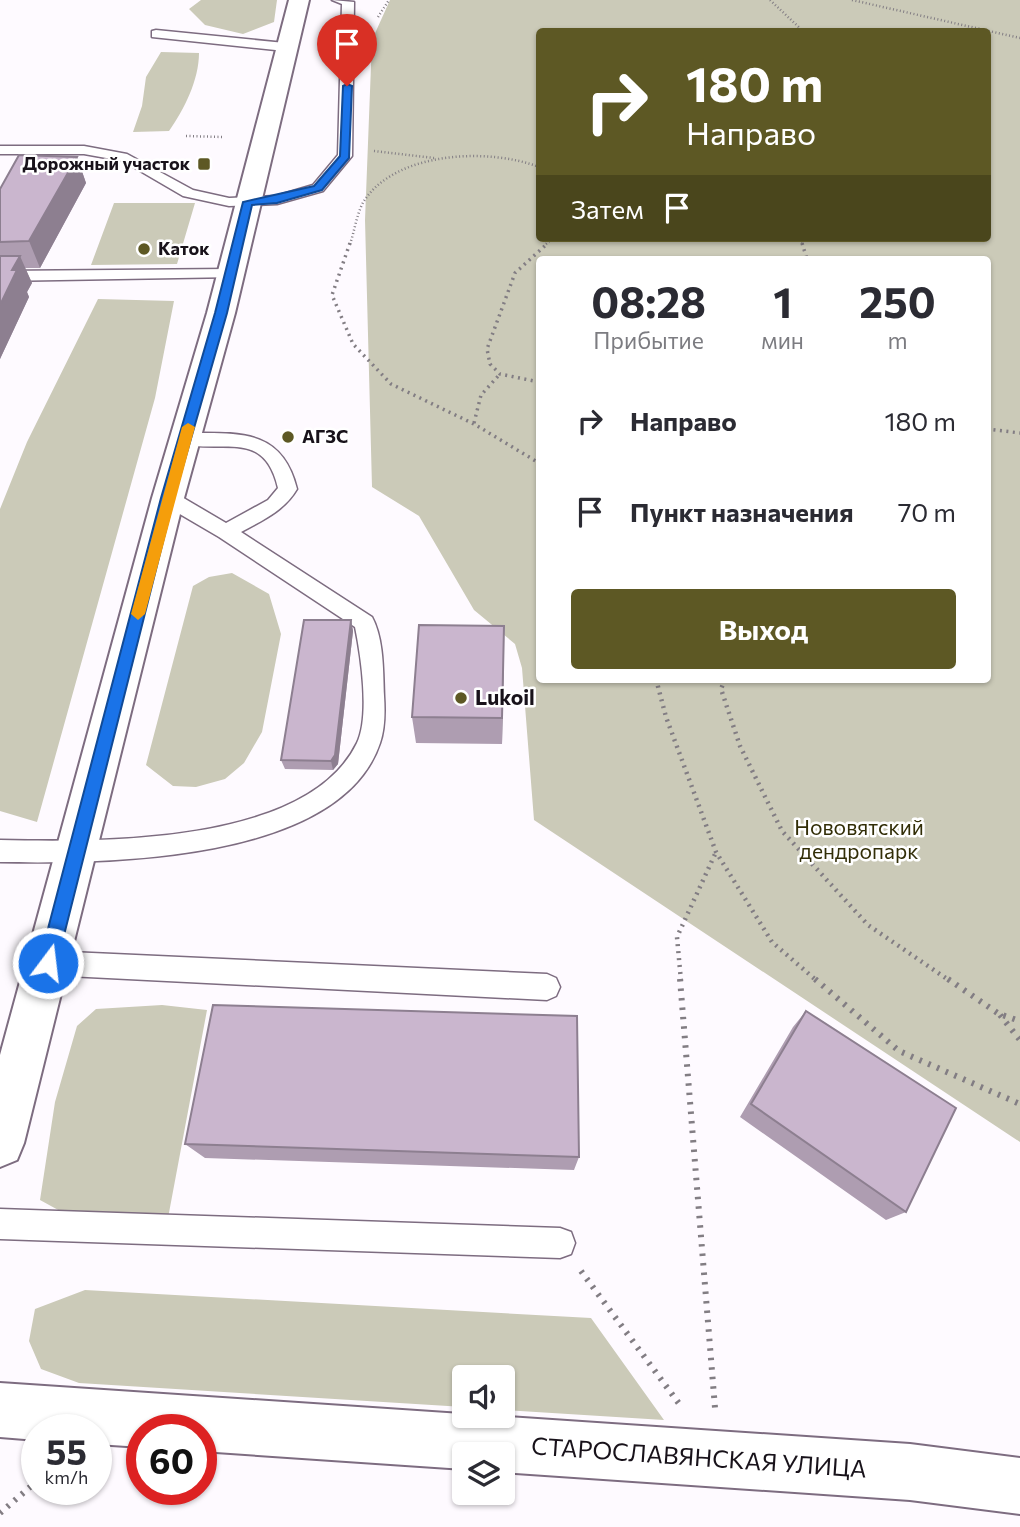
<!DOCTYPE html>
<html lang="ru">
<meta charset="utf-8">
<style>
:root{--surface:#fff;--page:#f7f7f7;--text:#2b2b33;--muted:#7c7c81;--accent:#5d5824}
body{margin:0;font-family:Commissioner,sans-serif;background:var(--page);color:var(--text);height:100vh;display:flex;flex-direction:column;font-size:26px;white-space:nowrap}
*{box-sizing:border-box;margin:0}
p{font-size:23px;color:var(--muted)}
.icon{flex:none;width:38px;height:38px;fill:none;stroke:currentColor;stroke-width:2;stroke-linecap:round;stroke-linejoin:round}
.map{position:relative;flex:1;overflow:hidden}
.details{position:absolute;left:536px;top:256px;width:455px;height:427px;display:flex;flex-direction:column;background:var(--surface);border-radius:7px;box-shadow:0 2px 5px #0004}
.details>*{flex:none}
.banner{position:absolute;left:536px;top:28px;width:455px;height:214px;border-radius:7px;box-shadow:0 2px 5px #0004;background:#5d5824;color:#fff;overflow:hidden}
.buttons{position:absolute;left:452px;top:1365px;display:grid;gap:14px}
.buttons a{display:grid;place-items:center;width:63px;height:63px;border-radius:7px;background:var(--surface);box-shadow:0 2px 5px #0004;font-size:35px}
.speed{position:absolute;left:21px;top:1414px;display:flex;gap:14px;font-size:35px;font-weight:700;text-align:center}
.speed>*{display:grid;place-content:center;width:91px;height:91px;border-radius:50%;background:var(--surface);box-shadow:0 2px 5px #0004;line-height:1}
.speed small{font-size:18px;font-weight:400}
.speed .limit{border:10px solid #d22;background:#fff;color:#111}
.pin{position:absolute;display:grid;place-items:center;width:60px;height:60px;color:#fff;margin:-72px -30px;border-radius:50% 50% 50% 0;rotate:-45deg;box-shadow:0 0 7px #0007}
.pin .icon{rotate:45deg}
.me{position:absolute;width:77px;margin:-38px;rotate:15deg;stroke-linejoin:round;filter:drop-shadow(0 0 5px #0008)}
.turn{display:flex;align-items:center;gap:24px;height:147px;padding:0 35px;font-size:32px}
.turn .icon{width:91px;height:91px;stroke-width:2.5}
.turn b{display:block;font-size:49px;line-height:60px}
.then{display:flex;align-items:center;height:66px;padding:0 35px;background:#0003;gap:14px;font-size:26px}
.eta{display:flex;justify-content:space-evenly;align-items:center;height:119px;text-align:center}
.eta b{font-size:42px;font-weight:700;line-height:49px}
.button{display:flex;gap:14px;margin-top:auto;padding:14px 35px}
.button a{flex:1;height:80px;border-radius:7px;background:var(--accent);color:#fff;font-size:28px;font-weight:700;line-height:80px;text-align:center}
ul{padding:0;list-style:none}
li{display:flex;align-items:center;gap:21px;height:91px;padding:0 35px}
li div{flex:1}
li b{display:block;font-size:26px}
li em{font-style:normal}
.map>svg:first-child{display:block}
.green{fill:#cbcab8;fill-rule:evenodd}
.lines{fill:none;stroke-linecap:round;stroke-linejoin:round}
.service-casing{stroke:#7d6c80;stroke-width:3}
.minor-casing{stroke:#7d6c80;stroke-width:4}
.primary-casing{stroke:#7d6c80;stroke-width:4}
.path-far3{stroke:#827d83;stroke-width:2.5;stroke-dasharray:1 2.5;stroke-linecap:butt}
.path-far2{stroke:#827d83;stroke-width:3.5;stroke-dasharray:2 4.5;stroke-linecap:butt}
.path-far1{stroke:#827d83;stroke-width:4.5;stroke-dasharray:2 5;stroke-linecap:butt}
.path{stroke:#827d83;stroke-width:6;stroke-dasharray:2.5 7;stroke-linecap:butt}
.service{fill:#fff;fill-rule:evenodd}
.minor{fill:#fff;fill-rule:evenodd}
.primary{fill:#fff;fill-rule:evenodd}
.wall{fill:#ae9db1}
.shaded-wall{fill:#8d7f90}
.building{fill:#cab6ce;stroke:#8d7f90;stroke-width:2}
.route{fill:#1a73e8;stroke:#114b97;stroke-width:2}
.slow{fill:#f59e0b}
.poi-dot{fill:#5d5824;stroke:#fff;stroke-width:2.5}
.labels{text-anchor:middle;stroke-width:5;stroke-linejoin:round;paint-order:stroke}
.far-poi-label{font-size:18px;font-weight:bold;fill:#18121a;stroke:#fff;text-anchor:start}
.poi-label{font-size:21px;font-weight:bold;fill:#18121a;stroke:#fff;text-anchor:start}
.park-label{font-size:21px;fill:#322e07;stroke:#fff}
.near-street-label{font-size:24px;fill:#18121a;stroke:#fff}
</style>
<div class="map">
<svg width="1020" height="1527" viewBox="0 0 1020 1527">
<rect width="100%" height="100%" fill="#fefaff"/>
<path class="green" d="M201,0H277L274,22L243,34L205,25L189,9Z
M390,0H1020V1142L534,820L522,668L515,644L474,610L419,516L372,487L365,220L372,40ZM539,32H987V238H539ZM539,259H987V679H539Z
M161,52L199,53C199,80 184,110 169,131L133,132L142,106L146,77Z
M114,203H195L177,264L91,265Z
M98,299L174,301L155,398L37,822L0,811V509L27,442Z
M232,573L269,594L281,634L262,732L244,763L225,779L196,787L173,786L146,765L193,586L209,577Z
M162,1005L207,1010L168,1218L71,1217L40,1200L55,1102L77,1026L96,1009Z
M85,1290L591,1318L664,1420L502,1410V1377H464V1407L79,1383L41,1369L29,1341L35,1309Z"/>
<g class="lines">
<g class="service-casing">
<path id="service" d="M332,0L354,2L352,156L323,191L277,204L229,206L183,196L123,161L84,154H0V146H84L127,154L193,190L229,198L276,196L313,185L338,155L342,4Z
M156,30L285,43L291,47L285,51L152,37V31Z
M231,269L239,274L237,277L0,281V271Z
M185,433C238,433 282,428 297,489C284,511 263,520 241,532L372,617C384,639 383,672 384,696C385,711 385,729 380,743C340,863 103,864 0,862V840C98,842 307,846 357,743C370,716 361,656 355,627L219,537L161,503L159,498L161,493H175L226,523L268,500L278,488C264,427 221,455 179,443L176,439Z
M48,951L547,974L556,978L560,987L556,996L547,1000L48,975L39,972L35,963L39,954Z
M0,1209L560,1228L571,1232L575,1243L571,1254L560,1258L0,1239Z"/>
</g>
<g class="minor-casing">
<path id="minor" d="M0,1383L910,1444L1020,1458V1514L910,1500L502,1472V1454H464V1469L201,1451V1430H142V1447L96,1444V1430H37V1440L0,1437Z"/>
</g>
<g class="primary-casing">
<path id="primary" d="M289,0H309L235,313L184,498L24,1143L17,1160L0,1167V1055L152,498L207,313Z"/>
</g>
<path class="path-far3" d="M770,0L804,32
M852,0L1020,38
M378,17L389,0
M186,136L223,137
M374,151L434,158
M801,238L803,244
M350,244C355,230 357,210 366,198C400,151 490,148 539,167
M546,244L553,238"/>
<path class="path-far2" d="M350,243L332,295L353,344L391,384L474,424L539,463
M802,243L807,259
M539,382L500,374L490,364L487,349L515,273L548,243
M474,423L481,395L500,374
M987,429L1020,433"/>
<path class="path-far1" d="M656,679L666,717L716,852L772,942L817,981
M725,679L721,689L740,746L782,831L868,925L950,981
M681,981L677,937L716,852"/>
<path class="path" d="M680,979L715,1408
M815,979L899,1051L1020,1104
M948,979L999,1014L1020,1021
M1000,1015L1020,1040
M581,1271L680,1405
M0,1513L37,1481"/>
<use href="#service" class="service"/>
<use href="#minor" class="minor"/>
<use href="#primary" class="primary"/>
</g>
<path class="wall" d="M77,157L86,183L40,268H25L32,283L27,292L29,297L0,359V189Z
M351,620L353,631L338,764L333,770L285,769L281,760Z
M504,653L502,744L416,743L412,717Z
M806,1011L906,1212L886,1220L740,1117L793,1027Z
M185,1144L579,1157L574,1170L205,1158Z"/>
<path class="shaded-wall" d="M77,157L86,183L40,268L29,241Z
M20,256L32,283L27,292L29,297L0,359V305L12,270Z
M351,620L353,631L338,764L333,770L331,761Z
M504,626V653L502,744V718Z"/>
<path class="building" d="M19,155L77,157L29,241L0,242V189Z
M0,256H20L12,270H17L0,305Z
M304,620H351L335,755L331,761L281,760Z
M419,625L504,626L502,718L412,717Z
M213,1005L577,1016L579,1157L185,1144Z
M806,1011L956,1108L906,1212L751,1104Z"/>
<path class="route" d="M347,84L352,86L349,158L322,190L277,203L252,205L227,313L174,498L57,963L54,969L48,972L41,969L39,963L161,498L215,313L243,202L314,186L340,156L343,86Z"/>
<path class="slow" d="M188,423L195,427L145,614L138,620L131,614L182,427Z"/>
<g class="poi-dot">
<rect x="197" y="157" width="14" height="14" rx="3.5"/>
<circle cx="144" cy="249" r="7"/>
<circle cx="288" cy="437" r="7"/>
<circle cx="461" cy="698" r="7"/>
</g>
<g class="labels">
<g class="far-poi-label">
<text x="190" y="170" text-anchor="end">Дорожный участок</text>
<text x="158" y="255">Каток</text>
<text x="302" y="443">АГЗС</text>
</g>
<g class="poi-label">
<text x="475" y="705">Lukoil</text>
</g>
<g class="park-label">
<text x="859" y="835">Нововятский<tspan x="859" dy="24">дендропарк</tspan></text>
</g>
<g class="near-street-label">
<text transform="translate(699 1458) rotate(4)" y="8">СТАРОСЛАВЯНСКАЯ УЛИЦА</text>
</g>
</g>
</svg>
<div class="buttons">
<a><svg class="icon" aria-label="sound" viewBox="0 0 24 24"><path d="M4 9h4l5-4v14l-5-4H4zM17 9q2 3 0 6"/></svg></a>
<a><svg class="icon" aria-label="layers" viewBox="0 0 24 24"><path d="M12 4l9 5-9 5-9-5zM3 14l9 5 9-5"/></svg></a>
</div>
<div class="speed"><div>55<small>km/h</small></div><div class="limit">60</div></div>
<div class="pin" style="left:347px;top:86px;background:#d93025"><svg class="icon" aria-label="arrive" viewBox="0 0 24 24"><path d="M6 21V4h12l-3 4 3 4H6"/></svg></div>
<svg class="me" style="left:48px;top:963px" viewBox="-20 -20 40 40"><circle r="17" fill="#1a73e8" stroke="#fff" stroke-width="3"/><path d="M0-11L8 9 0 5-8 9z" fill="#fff"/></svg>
<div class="banner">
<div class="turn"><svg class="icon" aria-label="right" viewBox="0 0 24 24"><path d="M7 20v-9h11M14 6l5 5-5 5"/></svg><div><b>180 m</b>Направо</div></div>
<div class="then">Затем<svg class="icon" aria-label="arrive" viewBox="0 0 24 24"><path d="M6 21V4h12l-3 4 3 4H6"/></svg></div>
</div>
<section class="details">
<div class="eta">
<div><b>08:28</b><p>Прибытие</p></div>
<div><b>1</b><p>мин</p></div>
<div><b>250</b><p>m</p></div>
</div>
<ul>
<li><svg class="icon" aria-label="right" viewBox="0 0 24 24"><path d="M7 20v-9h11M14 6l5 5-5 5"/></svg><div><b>Направо</b></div><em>180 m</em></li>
<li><svg class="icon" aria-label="arrive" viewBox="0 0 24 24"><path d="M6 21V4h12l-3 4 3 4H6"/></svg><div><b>Пункт назначения</b></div><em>70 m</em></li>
</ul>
<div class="button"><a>Выход</a></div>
</section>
</div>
